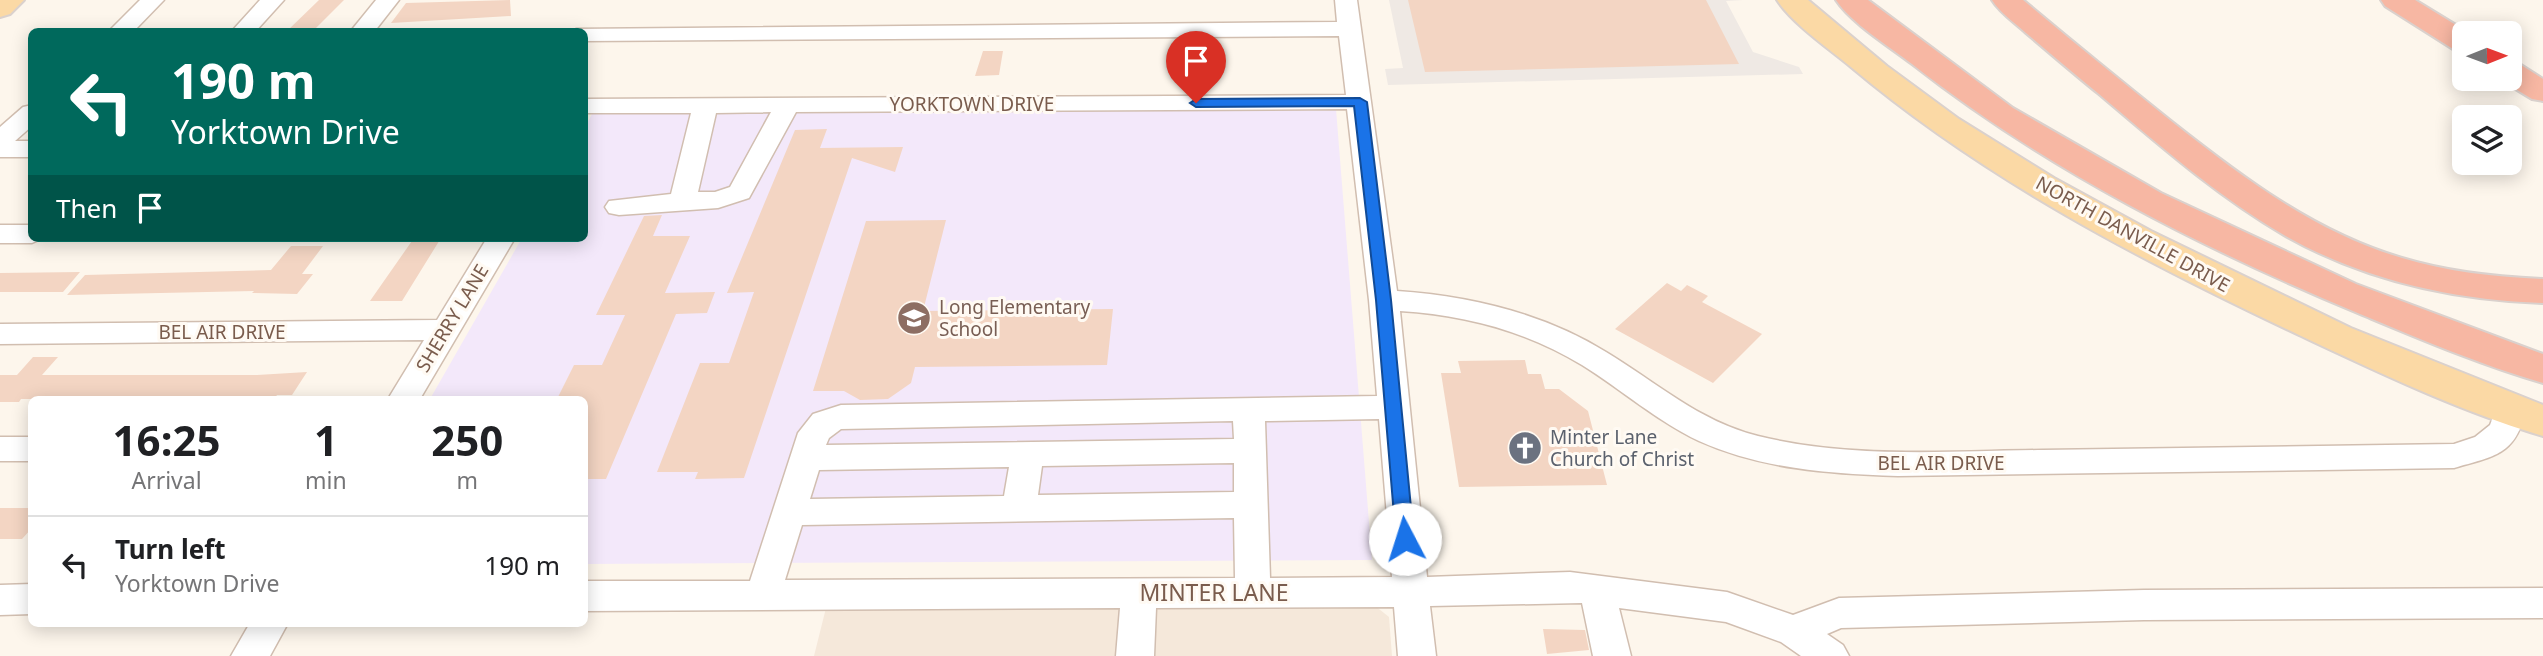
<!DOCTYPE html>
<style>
:root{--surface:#fff;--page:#f6f6f6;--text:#202124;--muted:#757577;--line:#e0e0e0}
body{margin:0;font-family:"Noto Sans",sans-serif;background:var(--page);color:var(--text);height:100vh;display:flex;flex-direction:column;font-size:26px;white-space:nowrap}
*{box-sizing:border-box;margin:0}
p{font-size:23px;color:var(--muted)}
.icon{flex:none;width:38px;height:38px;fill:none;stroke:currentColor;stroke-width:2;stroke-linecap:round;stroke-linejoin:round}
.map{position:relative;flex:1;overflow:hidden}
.details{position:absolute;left:28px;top:396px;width:560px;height:231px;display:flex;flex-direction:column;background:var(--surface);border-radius:10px;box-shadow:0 4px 18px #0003}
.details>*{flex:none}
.banner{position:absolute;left:28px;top:28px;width:560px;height:214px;border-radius:10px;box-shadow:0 4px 18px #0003;background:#00695c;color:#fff;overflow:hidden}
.needle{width:46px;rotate:89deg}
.tools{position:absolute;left:2452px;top:21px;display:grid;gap:14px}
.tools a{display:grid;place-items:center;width:70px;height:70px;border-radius:10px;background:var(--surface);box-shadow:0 4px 18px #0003;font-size:35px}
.pin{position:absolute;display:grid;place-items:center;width:60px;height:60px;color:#fff;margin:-72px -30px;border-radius:50% 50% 50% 0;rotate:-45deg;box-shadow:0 0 7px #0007}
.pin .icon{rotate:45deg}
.me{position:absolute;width:77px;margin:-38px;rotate:355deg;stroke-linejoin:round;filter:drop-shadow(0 0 5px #0008)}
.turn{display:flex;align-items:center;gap:24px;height:147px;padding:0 28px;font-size:32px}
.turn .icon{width:91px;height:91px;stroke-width:2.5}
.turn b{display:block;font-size:49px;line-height:60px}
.then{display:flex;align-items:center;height:66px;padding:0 28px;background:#0003;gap:14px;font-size:26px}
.eta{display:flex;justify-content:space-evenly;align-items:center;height:119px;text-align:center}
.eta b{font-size:42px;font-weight:700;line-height:49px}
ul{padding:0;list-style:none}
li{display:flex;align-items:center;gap:21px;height:98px;padding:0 28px;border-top:2px solid var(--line)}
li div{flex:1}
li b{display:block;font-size:26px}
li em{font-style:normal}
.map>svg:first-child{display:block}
.residential{fill:#f5e8da}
.industrial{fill:#efe9e4}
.education{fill:#f3e8fa}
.building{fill:#f3d5c3}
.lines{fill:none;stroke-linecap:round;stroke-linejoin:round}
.minor-casing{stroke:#d1beb0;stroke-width:3}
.major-casing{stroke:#dad1cd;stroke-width:4}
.highway-casing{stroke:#dad1cd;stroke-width:4}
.minor{fill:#fff;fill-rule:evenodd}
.major{fill:#fbd9a5;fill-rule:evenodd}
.highway{fill:#f7b7a3;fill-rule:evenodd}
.route{fill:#1a73e8;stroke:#114b97;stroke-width:2}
.labels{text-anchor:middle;stroke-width:6;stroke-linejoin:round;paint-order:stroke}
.street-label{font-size:19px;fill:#7a5c4d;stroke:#fffaf3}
.education-label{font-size:19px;fill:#785e54;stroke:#fffaf3;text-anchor:start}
.worship-label{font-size:19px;fill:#5b616d;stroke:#fffaf3;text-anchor:start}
.near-street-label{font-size:23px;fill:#7a5c4d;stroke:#fffaf3}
</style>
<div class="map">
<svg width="2543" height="656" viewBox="0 0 2543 656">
<rect width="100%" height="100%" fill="#fdf6ec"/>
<path class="residential" d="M1374,605L1389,617L1392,656H814L826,608Z"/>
<path class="industrial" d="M1389,0H1743L1726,1L1753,52L1799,67L1803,74L1388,85L1385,69L1403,68Z"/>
<path class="education" d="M1336,109L1372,560L585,564L584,399H430L522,238H584L585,127L592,114Z"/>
<path class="building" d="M319,0H344L312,32H286Z
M510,0L511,16L391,23L406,3Z
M1408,0H1706L1739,64L1425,72Z
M983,51H1003L999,75L975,76Z
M1179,54H1203L1202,74L1178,75Z
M827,129L820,148L903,147L895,172L852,158L744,478L695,479L698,472H657L700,363H729L754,292L727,293L795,130Z
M662,215L653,236H690L665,293L715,292L707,313L676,314L606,479H584V399H557L574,365H602L625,315H596L644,216Z
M946,220L923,311L1113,309L1107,365L915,367L911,383L888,399L860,400L844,391H813L866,221Z
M414,238H441L402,301H370Z
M291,246H323L302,274H313L297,294L252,293L254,291L67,295L85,275L271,270Z
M80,272L63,292H0V273Z
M1667,283L1681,291L1687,285L1708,296L1702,302L1762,334L1713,383L1615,329Z
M33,357H58L42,375H257L307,372L292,395H277L274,399H21L19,402H0V375H17Z
M1525,360L1528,374H1541L1545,389H1559L1588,411L1607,485L1459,487L1441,373H1461L1458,361Z
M0,508H32V528L22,539H0Z
M1543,629L1585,630L1589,650L1547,654Z"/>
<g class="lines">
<g class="minor-casing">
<path id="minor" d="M140,0H164L133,32H108Z
M260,0H284L255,32H231Z
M376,0H399L374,32H350Z
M1335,0H1357L1397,291C1470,296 1543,313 1606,352C1656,382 1700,422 1758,436C1851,459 1949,451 2043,450C2180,448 2317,446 2454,444L2475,437L2490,425L2499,401L2510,398L2521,401L2526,409C2516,455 2495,456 2454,468L1898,476C1831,474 1761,469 1699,441C1657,421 1622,390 1582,365C1526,331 1465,315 1400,311L1427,577L1570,572L1727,592L1793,615L1839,598L2144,590L2543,588V618L2144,620L1841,628L1827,634L1843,645L1849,656H1801L1781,642L1726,622L1619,608L1631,656H1593L1582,603L1430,606L1436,656H1398L1394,607L1156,608L1154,656H1116L1120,608L584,611V581H750L798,433L813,414L841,405L1377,396L1369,300L1347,109L796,112L749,198L718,208L619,215L609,213L605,207L609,201L671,194L691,113H584V99L1346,95L1339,36L584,41V32H574L576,29L1337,22ZM771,112L730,187L715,192H698L716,113ZM1379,419L1392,577L1270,578L1265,421ZM1233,421L1234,439L826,445L829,438L841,429ZM1234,463V492L1038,495L1042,466ZM1009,467L1004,496L810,499L819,470ZM1234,518L1235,578L785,580L802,525Z
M32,105V126L15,141H32V157H0V127L23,107Z
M0,225H32V238H43L32,243H0Z
M487,238H515L420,399H388L424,340L0,344V324L437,320Z
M0,437H32V461H0Z
M32,584V614L0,615V585Z
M250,623H288L270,656H231Z"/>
</g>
<g class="major-casing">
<path id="major" d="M0,0H24L10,14L0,17Z
M1777,0H1808L1887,66L1959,119L2054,178L2151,231L2351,328L2543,405V436C2459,411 2378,372 2299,335C2142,261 1984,179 1851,67C1828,48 1793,24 1777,0Z"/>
</g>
<g class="highway-casing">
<path id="highway" d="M1836,0H1868L2013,108L2161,193L2356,284L2543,354V383C2481,365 2420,339 2360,314C2202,248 2047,170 1912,64C1890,47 1851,23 1836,0Z
M1992,0H2023C2072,41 2121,81 2171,121C2242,177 2314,232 2402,258C2448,272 2495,277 2543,279V303C2453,300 2363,280 2284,235C2217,196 2158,144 2099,94C2074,74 2050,53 2026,33C2014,22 2000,13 1992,0Z
M2381,0H2415L2469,33H2464V52L2453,49L2385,6Z
M2510,63L2521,65L2543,79V101L2532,99L2499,79H2510Z"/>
</g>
<use href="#minor" class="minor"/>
<use href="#major" class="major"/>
<use href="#highway" class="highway"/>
</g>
<path class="route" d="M1360,98L1367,102L1391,300L1414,539L1412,544L1405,546L1399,544L1396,539L1376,300L1354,106L1196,107L1190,103L1196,99Z"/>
<defs>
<g id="school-disc" transform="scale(1.75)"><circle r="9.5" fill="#8d6e63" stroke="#fffaf3"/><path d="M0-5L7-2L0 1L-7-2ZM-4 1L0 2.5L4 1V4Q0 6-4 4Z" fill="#fff"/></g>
<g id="church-disc" transform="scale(1.75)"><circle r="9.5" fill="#6b7280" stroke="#fffaf3"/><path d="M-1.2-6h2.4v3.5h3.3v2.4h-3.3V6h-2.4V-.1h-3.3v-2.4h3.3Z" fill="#fff"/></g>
</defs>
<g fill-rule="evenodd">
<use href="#school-disc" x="914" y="318"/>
<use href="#church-disc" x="1525" y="448"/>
</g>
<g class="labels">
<g class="street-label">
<text x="972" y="111">YORKTOWN DRIVE</text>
<text transform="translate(2133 234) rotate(29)" y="7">NORTH DANVILLE DRIVE</text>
<text transform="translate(452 318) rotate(-59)" y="7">SHERRY LANE</text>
<text x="222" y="339">BEL AIR DRIVE</text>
<text x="1941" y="470">BEL AIR DRIVE</text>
</g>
<g class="education-label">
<text x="939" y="314">Long Elementary<tspan x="939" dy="22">School</tspan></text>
</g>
<g class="worship-label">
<text x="1550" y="444">Minter Lane<tspan x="1550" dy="22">Church of Christ</tspan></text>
</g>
<g class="near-street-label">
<text x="1214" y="601">MINTER LANE</text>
</g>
</g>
</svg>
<div class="tools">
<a><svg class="needle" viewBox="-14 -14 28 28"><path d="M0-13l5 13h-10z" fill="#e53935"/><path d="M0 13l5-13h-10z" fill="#757577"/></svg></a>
<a><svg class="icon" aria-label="layers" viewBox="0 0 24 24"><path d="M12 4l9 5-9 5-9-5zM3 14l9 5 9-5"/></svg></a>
</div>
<div class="pin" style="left:1196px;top:103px;background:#d93025"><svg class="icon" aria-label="arrive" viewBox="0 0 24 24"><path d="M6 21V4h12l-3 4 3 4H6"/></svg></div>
<svg class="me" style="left:1405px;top:539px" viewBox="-20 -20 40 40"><circle r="19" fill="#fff"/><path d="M0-13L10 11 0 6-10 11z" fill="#1a73e8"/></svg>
<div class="banner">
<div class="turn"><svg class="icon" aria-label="left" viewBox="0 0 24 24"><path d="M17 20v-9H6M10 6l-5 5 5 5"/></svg><div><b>190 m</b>Yorktown Drive</div></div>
<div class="then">Then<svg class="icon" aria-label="arrive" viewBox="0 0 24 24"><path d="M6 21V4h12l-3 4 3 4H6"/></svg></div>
</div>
<section class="details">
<div class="eta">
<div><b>16:25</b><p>Arrival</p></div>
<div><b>1</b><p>min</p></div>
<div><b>250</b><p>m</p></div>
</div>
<ul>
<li><svg class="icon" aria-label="left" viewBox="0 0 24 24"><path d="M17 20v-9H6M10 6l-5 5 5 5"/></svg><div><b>Turn left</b><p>Yorktown Drive</p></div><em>190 m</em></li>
</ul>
</section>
</div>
